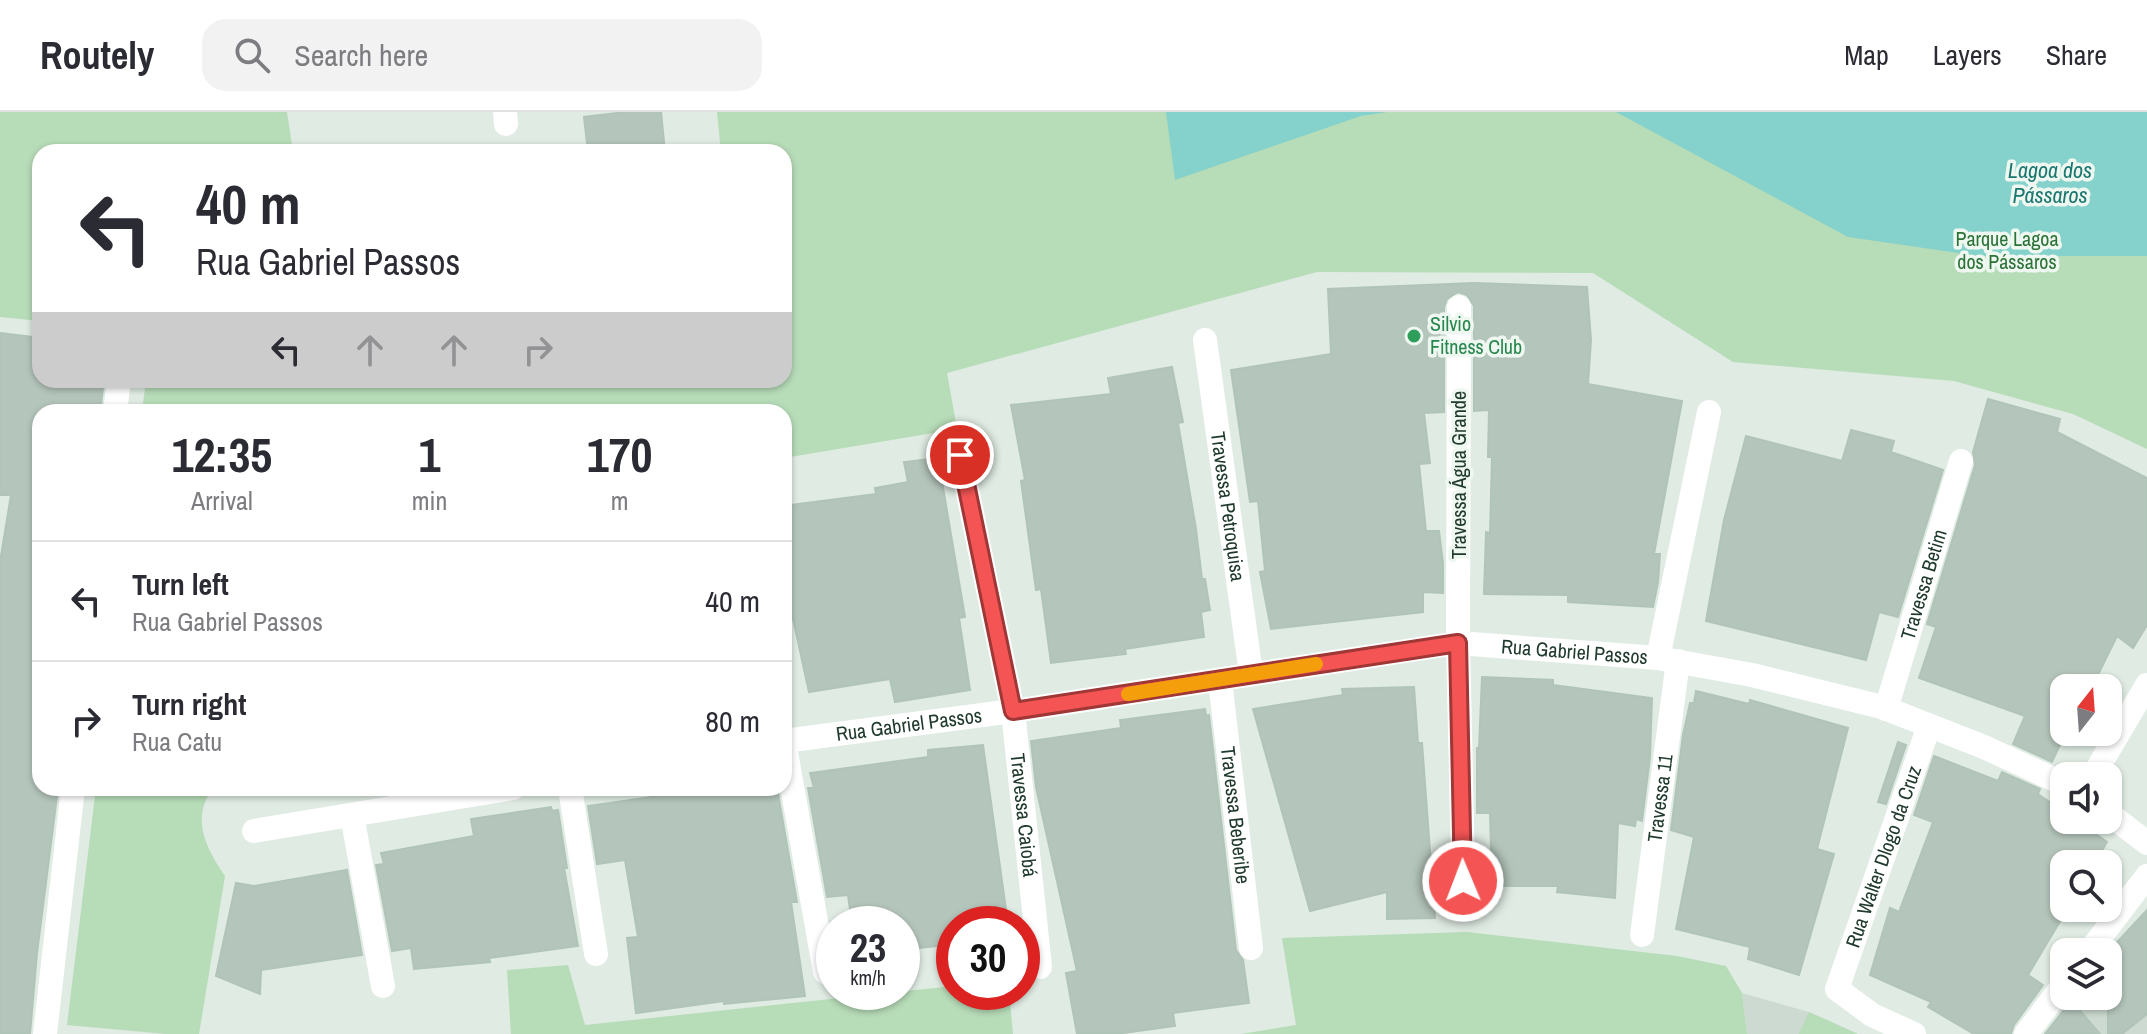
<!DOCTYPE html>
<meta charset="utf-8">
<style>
:root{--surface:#fff;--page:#f2f2f3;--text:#2b2b33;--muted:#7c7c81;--line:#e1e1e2}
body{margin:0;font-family:"Archivo Narrow",sans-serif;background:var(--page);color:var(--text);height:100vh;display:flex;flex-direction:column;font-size:30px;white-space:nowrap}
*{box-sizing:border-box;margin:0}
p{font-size:26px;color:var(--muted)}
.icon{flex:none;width:44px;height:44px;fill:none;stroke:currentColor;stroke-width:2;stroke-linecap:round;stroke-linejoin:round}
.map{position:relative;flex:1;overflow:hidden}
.panel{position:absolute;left:32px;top:292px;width:760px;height:392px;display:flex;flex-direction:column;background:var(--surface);border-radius:24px;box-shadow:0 2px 6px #0004}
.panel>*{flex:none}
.hud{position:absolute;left:32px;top:32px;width:760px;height:244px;border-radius:24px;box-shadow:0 2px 6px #0004;background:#fff;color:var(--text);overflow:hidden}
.needle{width:52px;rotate:17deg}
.fabs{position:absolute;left:2050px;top:562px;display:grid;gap:16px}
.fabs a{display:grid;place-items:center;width:72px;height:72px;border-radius:16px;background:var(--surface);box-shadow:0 2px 6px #0004;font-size:40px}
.speed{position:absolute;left:816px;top:794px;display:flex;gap:16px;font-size:40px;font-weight:700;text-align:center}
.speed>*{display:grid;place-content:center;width:104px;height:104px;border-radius:50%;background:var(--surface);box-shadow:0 2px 6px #0004;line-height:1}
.speed small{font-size:20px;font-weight:400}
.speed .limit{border:12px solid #d22;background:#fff;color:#111}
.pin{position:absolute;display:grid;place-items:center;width:68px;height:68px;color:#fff;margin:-34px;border:4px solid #fff;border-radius:50%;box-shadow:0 2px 8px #0007}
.me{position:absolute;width:88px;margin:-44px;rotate:359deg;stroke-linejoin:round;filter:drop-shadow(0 0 6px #0008)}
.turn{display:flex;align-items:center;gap:28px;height:168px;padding:0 32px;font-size:36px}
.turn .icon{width:104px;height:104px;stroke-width:2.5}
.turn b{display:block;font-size:56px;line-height:68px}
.lanes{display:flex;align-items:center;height:76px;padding:0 32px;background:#0003;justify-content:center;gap:40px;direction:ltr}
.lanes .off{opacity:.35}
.eta{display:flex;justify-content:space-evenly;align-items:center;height:136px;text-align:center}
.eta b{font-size:48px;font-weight:700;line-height:56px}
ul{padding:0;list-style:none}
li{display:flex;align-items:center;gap:24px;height:120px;padding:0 32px;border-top:2px solid var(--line)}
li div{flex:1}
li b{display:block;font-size:30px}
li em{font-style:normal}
header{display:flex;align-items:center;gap:48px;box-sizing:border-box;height:112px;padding:0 40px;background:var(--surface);border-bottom:2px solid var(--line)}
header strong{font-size:38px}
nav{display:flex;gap:44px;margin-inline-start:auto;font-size:28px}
.search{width:560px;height:72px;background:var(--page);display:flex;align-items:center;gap:20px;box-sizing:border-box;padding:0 28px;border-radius:24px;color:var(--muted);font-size:30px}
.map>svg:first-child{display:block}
.built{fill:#cddad1}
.green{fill:#b7dcb8}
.water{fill:#85d1cb}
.building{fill:#b4c5bb;stroke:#b1c4b8;stroke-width:2}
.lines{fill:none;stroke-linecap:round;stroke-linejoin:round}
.minor{stroke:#fff;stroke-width:24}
.route-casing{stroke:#9f3737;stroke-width:20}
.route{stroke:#f45554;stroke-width:14}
.slow{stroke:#f59e0b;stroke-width:14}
.leisure-dot{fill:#2e9e5b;stroke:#eff7f1;stroke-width:3}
.labels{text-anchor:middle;stroke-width:7;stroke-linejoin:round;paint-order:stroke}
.park-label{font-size:20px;fill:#2a7235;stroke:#eff7f1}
.leisure-label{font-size:20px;fill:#27864d;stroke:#eff7f1;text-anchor:start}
.street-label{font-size:20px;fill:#203b2d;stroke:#eff7f1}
.water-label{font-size:22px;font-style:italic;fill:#1a7770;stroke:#eff7f1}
</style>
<header>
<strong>Routely</strong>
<div class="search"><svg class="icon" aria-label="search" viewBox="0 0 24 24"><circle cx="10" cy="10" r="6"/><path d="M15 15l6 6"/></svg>Search here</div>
<nav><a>Map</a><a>Layers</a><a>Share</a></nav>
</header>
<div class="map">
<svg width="2147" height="922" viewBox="0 0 2147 922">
<rect width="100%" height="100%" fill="#dfebe3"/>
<path class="built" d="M2118,827L2147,863V922H2100L2073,890L2077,884H2108V841Z
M1742,881L1809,900L1858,922H1747Z"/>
<path class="green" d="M0,0H287L293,40H40V209L0,205Z
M717,0H2147V337L2073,302L1954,269L1733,250L1593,161L1317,160L947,261L957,317L784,346V300H142L146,268H784V40H721Z
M96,676H214C189,705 207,738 225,764L199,922H166L67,913Z
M1467,820L1677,844L1726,854L1742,881L1747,922H1241L1296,913L1282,826Z
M568,853L585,913L954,874V880H1009L1013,922H511L507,858Z
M1809,900L1858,922H1799Z"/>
<path class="water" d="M1166,0H1387L1361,4L1175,68Z
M1616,0H2147V144H1979L1848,125Z"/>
<path class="building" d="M626,0H661L665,40H588L584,5Z
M1474,171L1587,175L1591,228L1588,272L1682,289L1654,442H1660L1658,470L1653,495L1568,490V483L1484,482L1486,420L1490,421L1492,345H1488L1489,298L1474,299V194L1467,183L1458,180L1447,187L1444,195V300L1424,301L1430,351L1419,352L1426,419H1439L1443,451V481L1423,480V500L1271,517L1260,460L1265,459L1258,389L1250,390L1231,258L1331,242L1328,177Z
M0,221L40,226V268H104L100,300H40V676H58L37,841L30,922H0V450L11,383H0Z
M1172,255L1183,310L1178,311L1196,417L1202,467H1205L1210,498L1201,500L1204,525L1125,537L1126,542L1051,551L1041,477L1036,478L1021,369L1025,368L1011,293L1111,282L1108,266Z
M1988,287L2060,307L2057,320L2147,366V513L2133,536L2117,524L2092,575L2087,573L2085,576H2064L2066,620L2052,650L2013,632L2025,604L1919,566L1936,515L1927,512L1975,353L1973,340Z
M1851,318L1894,329L1891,340L1943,358L1898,505L1879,500L1866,548L1706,509L1724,408L1746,324L1842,349Z
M938,346L965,505L959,506L970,578L895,590L890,567L809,580L784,466V462H788L784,431V394L876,382L875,376L908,370L904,350Z
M1482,565L1553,568V573L1652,586L1650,645L1642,709L1636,707L1635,714L1618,711L1615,786L1557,780L1558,774H1492L1490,701H1477V636H1479Z
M1414,575L1418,631H1422L1435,806L1387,807V780L1310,799L1253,597L1343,583L1342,577Z
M1696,579L1749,592L1750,588L1848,616L1817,737L1834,742L1799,863L1748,847L1750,835L1676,817L1694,725L1671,718L1683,623L1690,591H1694Z
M1205,597L1206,604L1209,603L1236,838L1243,848L1249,891L1173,901L1175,914L1116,922H1077L1066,861L1077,859L1036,675L1031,629L1121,616L1120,608Z
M1898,630L1906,633L1886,692L1878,690Z
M983,633L1008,812H954V832L902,838V812H852L848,783L827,785L808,676H814L810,661L928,645V638Z
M1934,644L1998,669L2002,660L2040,677L2038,682L2064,700V708H2076L2107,730L2094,752H2064V796H2068L2028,863L2043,873L2014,913L2011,922H1974L1928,895L1931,890L1870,863L1890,796L1899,800L1933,710L1914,703Z
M685,676H777L797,790H791L805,884L724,892V889L636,901L627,826L638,825L625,748L597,752L588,694L686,680Z
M551,695L552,699L558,698L567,756H564L578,834L489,846L490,850L414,857L411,836L392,839L376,753L384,752L381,741L474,724L471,707Z
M347,758L362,843L261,858L260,882L216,864L236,771L254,774Z
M2147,798V902L2122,922H2108V840Z
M2070,890L2076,894L2100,922H2045Z"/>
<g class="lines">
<g class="minor">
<path d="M505,0L506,12"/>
<path d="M1459,195L1458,531L1464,798"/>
<path id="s1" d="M1205,228L1251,562"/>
<path d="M115,300L119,268"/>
<path id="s2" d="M960,343L1013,599L1040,855"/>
<path d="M1658,546L1709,300"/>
<path id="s3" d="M1220,568L1251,836"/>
<path id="s4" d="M1886,597L1961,349"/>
<path id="s5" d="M784,629L1013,599L1458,531L1658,546L1752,563L1882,595L1984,635L2064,672"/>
<path d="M784,629L825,860"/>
<path d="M2093,664L2147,573"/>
<path d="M570,676L596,842"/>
<path d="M2108,701L2147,731"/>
<path d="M352,703L383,874"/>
<path d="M254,719L513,676"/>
<path id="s6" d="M1642,823L1678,549"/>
<path d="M2089,840L2147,764"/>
<path d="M45,922L73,676"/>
<path id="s7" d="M1914,922L1872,903L1837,877L1929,614"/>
<path d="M2026,922L2064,872"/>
</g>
</g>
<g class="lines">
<g class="route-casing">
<path id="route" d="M960,343L1013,599L1458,531L1463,769"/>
</g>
<use href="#route" class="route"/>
<path class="slow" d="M1128,582L1316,552"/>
</g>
<circle class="leisure-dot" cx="1414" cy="224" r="8"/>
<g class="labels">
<g class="park-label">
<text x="2007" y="134">Parque Lagoa<tspan x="2007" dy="23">dos Pássaros</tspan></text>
</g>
<g class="leisure-label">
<text x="1430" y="219">Silvio<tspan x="1430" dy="23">Fitness Club</tspan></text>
</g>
<g class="street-label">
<text transform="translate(1459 363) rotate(-90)" y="7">Travessa Água Grande</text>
<text dy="7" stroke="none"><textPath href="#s1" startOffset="168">Travessa Petroquisa</textPath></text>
<text dy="7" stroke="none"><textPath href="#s4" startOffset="130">Travessa Betim</textPath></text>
<text dy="7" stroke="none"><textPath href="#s5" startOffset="798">Rua Gabriel Passos</textPath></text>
<text dy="7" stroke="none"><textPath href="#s5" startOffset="126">Rua Gabriel Passos</textPath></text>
<text dy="7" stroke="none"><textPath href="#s6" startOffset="138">Travessa 11</textPath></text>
<text dy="7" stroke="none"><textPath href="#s3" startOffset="136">Travessa Beberibe</textPath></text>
<text dy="7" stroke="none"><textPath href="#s2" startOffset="366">Travessa Caiobá</textPath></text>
<text dy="7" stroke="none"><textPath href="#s7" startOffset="230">Rua Walter Dlogo da Cruz</textPath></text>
</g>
<g class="water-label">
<text x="2050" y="66">Lagoa dos<tspan x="2050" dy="25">Pássaros</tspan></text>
</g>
</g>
</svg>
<div class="fabs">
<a><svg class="needle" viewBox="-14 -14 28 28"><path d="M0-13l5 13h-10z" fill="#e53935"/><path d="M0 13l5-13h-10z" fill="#7c7c81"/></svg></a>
<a><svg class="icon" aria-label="sound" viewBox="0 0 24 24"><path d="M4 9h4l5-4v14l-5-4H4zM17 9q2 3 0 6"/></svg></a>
<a><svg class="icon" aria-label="search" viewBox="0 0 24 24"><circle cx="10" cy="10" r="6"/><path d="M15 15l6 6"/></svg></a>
<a><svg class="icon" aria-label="layers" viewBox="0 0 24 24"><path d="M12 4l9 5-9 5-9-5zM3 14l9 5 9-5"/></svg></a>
</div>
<div class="speed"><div>23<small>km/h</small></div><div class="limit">30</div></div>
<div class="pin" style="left:960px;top:343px;background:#d93025"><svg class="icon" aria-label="arrive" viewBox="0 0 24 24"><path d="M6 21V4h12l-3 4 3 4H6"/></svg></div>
<svg class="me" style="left:1463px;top:769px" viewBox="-20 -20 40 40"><circle r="17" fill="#f45554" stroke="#fff" stroke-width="3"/><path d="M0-11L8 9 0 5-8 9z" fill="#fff"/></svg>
<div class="hud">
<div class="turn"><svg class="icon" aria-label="left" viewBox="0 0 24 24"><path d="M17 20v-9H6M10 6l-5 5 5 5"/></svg><div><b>40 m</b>Rua Gabriel Passos</div></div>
<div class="lanes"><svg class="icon" aria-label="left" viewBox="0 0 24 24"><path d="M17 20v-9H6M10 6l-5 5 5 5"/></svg><svg class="icon off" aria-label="ahead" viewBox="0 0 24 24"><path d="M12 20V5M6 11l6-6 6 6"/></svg><svg class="icon off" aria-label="ahead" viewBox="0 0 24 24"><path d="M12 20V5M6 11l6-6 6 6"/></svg><svg class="icon off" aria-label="right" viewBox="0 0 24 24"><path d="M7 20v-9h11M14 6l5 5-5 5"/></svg></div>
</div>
<section class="panel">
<div class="eta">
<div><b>12:35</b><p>Arrival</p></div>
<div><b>1</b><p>min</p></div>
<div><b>170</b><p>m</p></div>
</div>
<ul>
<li><svg class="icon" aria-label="left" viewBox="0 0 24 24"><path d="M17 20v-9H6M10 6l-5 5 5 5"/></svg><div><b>Turn left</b><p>Rua Gabriel Passos</p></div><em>40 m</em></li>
<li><svg class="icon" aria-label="right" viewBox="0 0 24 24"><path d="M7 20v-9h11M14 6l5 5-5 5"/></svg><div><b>Turn right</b><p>Rua Catu</p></div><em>80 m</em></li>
</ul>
</section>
</div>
